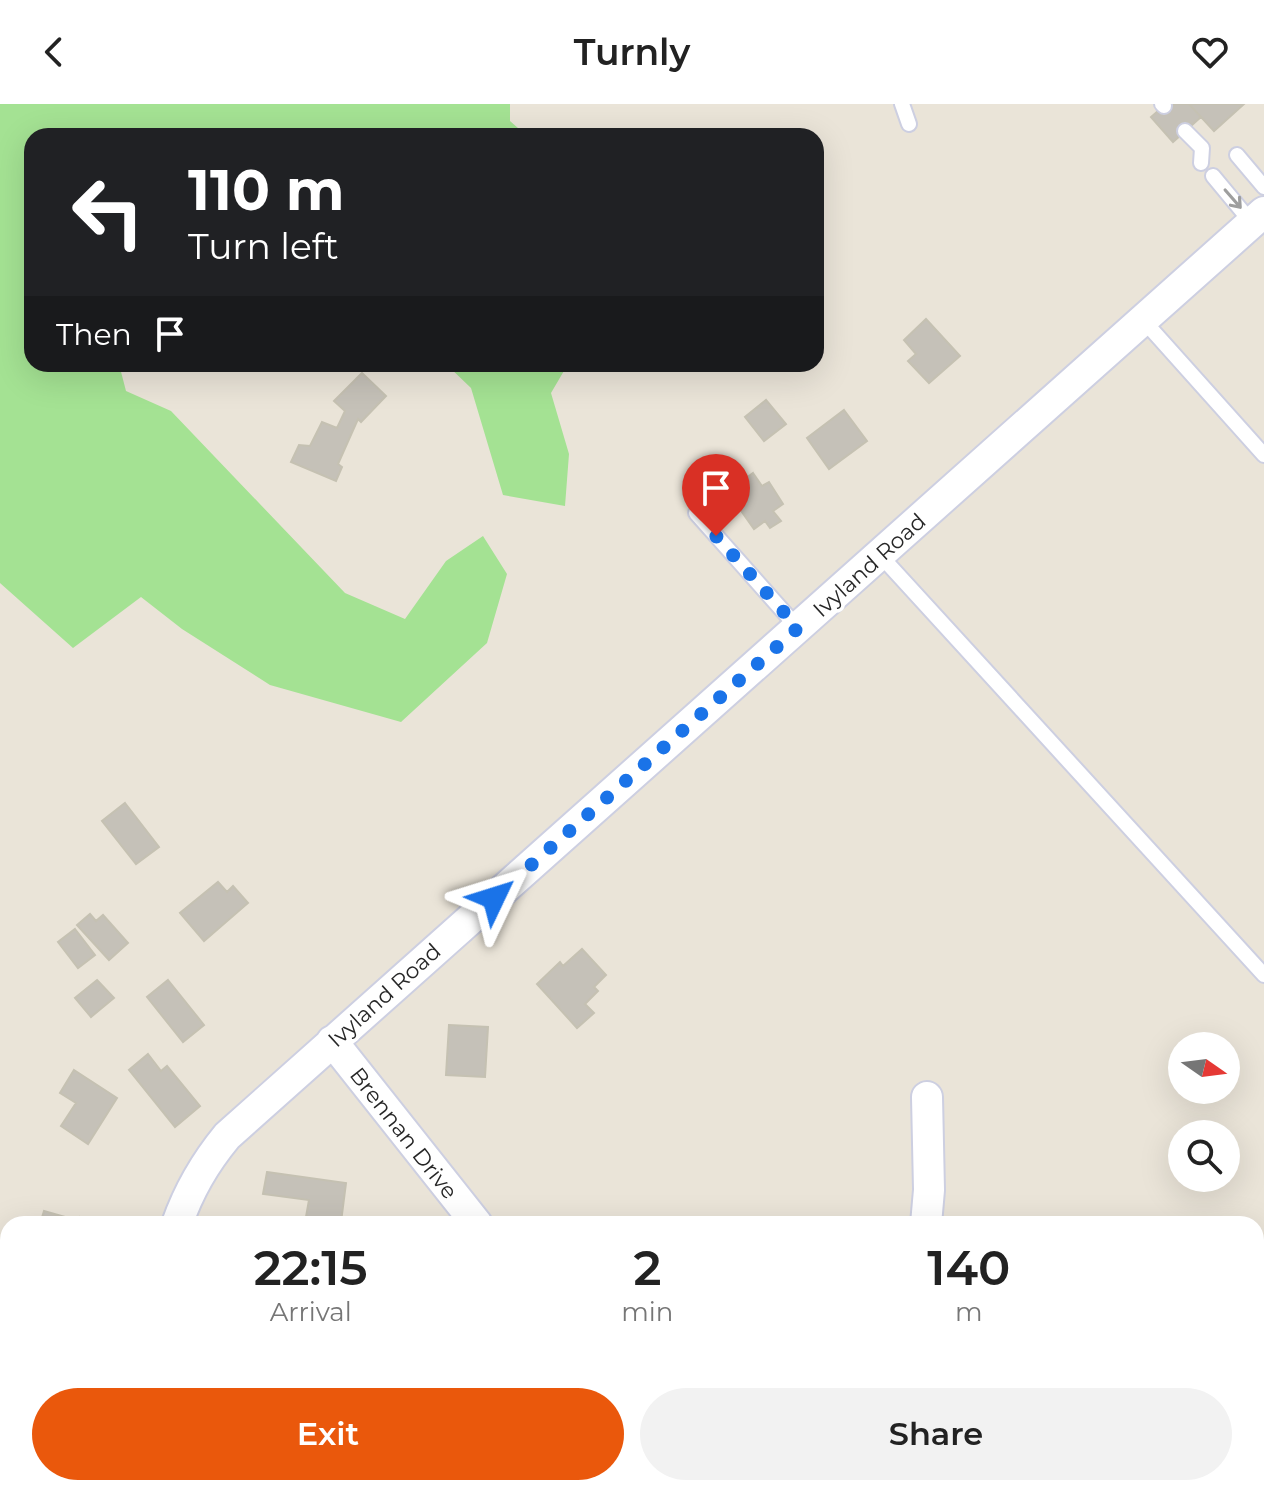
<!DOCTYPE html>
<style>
:root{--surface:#fff;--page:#f2f2f2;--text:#222;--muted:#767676;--accent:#ea580c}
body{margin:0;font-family:Montserrat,sans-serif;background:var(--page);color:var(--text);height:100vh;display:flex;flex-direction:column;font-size:30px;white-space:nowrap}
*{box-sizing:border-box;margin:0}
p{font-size:26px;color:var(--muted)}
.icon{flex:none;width:44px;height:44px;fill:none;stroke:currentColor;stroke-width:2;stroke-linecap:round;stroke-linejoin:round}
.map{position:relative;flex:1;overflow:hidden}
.side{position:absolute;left:0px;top:1112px;width:1264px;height:280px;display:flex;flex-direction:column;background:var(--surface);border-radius:24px 24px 0 0;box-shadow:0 8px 32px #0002}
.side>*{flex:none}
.top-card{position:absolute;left:24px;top:24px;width:800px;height:244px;border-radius:24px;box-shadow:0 8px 32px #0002;background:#202124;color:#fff;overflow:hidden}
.needle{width:52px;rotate:104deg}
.controls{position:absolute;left:1168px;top:928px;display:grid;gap:16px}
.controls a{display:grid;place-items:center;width:72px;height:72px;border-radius:50%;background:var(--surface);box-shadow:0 8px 32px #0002;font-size:40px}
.pin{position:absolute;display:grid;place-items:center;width:68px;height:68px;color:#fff;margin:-82px -34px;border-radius:50% 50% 50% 0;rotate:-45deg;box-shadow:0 0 8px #0007}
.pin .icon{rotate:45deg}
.me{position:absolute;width:88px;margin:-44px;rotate:49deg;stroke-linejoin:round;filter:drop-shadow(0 0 6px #0008)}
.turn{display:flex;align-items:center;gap:28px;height:168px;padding:0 32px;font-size:36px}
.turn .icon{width:104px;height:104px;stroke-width:2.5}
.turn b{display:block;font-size:56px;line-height:68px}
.then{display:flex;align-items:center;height:76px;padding:0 32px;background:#0003;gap:16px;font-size:30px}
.eta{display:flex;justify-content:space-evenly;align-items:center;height:136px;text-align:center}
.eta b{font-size:48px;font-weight:600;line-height:56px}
.action{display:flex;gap:16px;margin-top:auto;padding:16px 32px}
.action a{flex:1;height:92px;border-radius:48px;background:var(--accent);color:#fff;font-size:32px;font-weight:600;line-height:92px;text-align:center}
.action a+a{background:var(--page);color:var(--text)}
header{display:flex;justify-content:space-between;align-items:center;height:104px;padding:0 32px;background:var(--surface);font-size:36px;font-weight:600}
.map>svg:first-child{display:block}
.green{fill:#a4e293}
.building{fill:#c5c1b8;stroke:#c5c1b2;stroke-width:2}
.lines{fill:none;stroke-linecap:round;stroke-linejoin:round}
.lane-casing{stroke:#cdcfe1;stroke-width:18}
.street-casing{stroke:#cdcfe1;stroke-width:34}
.lane{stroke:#fff;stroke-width:14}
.street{stroke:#fff;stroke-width:30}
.oneway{stroke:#9e9e9e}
.route{stroke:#1a73e8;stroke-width:14;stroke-dasharray:0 25.2}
.labels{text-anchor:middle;stroke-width:7;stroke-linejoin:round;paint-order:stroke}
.street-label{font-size:22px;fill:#272727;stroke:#fff}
</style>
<header><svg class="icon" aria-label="back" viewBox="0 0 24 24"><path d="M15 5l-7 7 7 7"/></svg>Turnly<svg class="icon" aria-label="heart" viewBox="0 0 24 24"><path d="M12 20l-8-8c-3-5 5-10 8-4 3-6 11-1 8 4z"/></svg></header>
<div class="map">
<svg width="1264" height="1392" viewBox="0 0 1264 1392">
<rect width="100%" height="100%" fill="#eae4d8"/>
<path class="green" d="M0,0H510V17L527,32H32V260H119L126,287L171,307L345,489L405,515L446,457L483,432L507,470L487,539L401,618L270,581L182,525L141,493L73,544L0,479Z
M446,260H568L551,289L569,350L565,402L503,391L471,284Z"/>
<path class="building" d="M1166,0H1189L1201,13L1173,38L1151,13Z
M1189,0H1244L1214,27Z
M926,215L960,252L929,279L908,257L916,250L904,236Z
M362,269L386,292L361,318L358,315L338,360L342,363L336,377L291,358L299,341L310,342L322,318L337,324L345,307L334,297Z
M766,296L786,320L764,337L745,313Z
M844,306L867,337L829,365L807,334Z
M753,369L762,382L769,378L783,400L773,407L781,417L770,424L765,417L754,425L737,401L749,392L740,379Z
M125,699L159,743L136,760L102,717Z
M218,778L227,788L233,782L248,799L204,837L180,809Z
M90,810L96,817L103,811L128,839L109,856L77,821Z
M75,825L95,851L78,864L58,838Z
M582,845L606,871L594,883L598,887L585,900L594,909L577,924L537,880L560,858L563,862Z
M97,876L114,894L91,913L75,894Z
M168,876L204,921L183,938L147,893Z
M449,921L488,923L485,973L446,971Z
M148,950L161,967L167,962L200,1002L175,1023L129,966Z
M74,966L117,994L88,1040L61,1022L76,999L60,989Z
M267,1068L346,1079L341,1118L306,1113L309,1096L263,1090Z
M44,1107L79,1117L80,1113L95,1118L94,1120H40Z
M0,1232L8,1234V1297L0,1295Z
M205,1384H229L236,1392H195Z"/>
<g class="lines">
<g class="lane-casing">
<path id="lane" d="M902,0L909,20
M1162,0L1164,2
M1185,27L1202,44L1201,59
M1237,51L1264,83
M1213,72L1252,119
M1144,217L1264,351
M696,409L798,524
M880,451L1264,871"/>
</g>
<g class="street-casing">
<path id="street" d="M332,937L477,1120
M177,1120C189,1086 204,1060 227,1032L1264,108
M926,1120L929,1086L927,993
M686,1384L692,1392
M77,1392L81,1384
M865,1392L868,1384"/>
</g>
<use href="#lane" class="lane"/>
<use href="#street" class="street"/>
</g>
<defs><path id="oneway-shaft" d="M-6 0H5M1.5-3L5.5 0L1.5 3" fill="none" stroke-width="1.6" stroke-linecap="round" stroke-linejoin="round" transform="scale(2)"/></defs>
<use class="oneway" href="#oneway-shaft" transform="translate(1233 95) rotate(49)"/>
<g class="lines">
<path class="route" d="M494,794L798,524L716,432"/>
</g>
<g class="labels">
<g class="street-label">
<text transform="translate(869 461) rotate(-42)" y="8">Ivyland Road</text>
<text transform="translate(384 891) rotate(-42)" y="8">Ivyland Road</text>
<text transform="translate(404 1029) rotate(52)" y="8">Brennan Drive</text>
</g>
</g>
</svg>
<div class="controls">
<a><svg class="needle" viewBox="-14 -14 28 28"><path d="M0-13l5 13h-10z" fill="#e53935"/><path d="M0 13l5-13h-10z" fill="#767676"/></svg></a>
<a><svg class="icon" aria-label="search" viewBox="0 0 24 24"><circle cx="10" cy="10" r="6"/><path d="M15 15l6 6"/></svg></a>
</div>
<div class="pin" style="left:716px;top:432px;background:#d93025"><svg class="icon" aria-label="arrive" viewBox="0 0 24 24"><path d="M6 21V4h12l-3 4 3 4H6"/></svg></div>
<svg class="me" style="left:494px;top:794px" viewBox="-20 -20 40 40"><path d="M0-17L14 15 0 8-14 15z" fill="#1a73e8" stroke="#fff" stroke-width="4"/></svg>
<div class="top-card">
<div class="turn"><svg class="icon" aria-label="left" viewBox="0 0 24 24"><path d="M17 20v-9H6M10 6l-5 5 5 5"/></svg><div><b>110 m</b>Turn left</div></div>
<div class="then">Then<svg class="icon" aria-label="arrive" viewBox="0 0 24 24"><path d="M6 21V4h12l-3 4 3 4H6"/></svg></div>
</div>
<section class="side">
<div class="eta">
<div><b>22:15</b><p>Arrival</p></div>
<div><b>2</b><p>min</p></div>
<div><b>140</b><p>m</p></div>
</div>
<div class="action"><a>Exit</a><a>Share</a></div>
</section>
</div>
